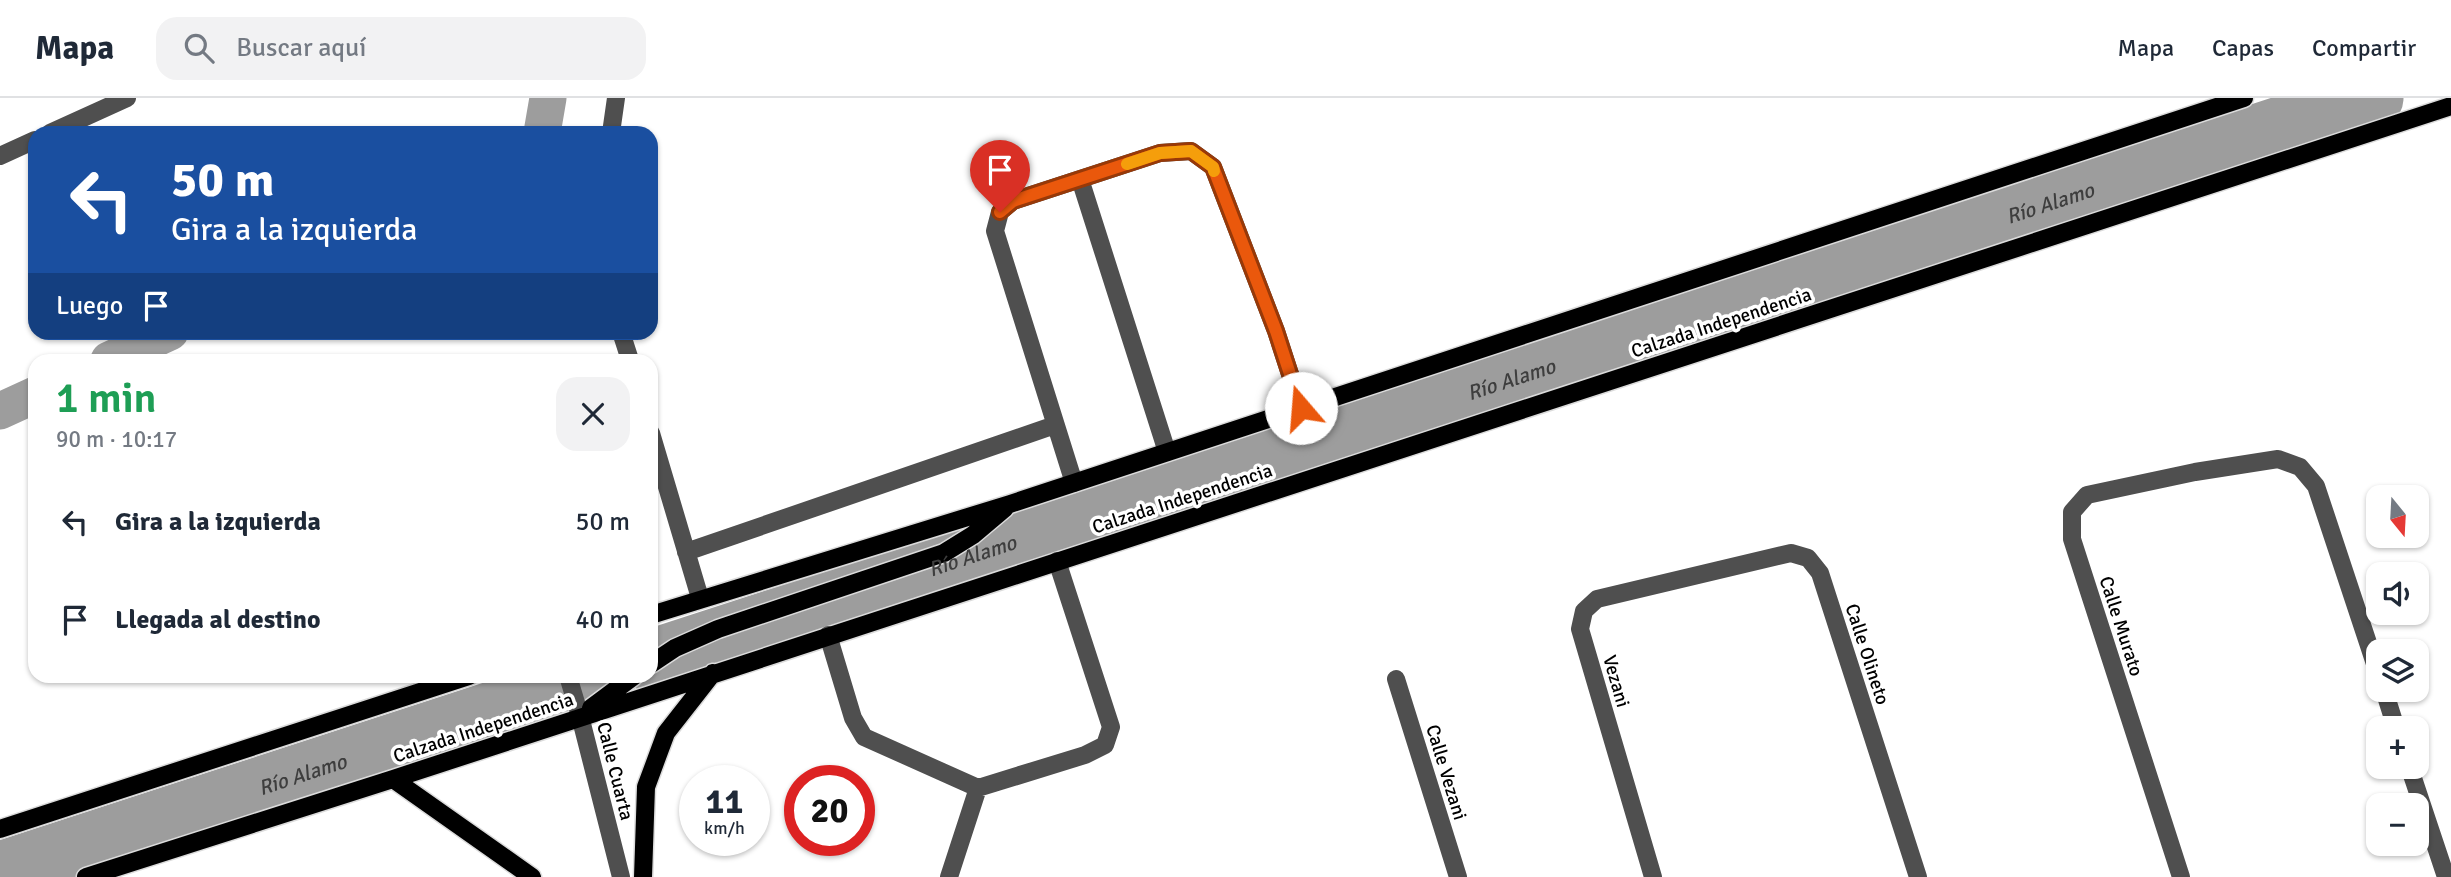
<!DOCTYPE html>
<html lang="es">
<meta charset="utf-8">
<style>
:root{--surface:#fff;--page:#f2f2f3;--text:#1f2937;--muted:#747a83;--line:#e0e1e3}
body{margin:0;font-family:Signika,sans-serif;background:var(--page);color:var(--text);height:100vh;display:flex;flex-direction:column;font-size:26px;white-space:nowrap}
*{box-sizing:border-box;margin:0}
p{font-size:23px;color:var(--muted)}
.icon{flex:none;width:38px;height:38px;fill:none;stroke:currentColor;stroke-width:2;stroke-linecap:round;stroke-linejoin:round}
.map{position:relative;flex:1;overflow:hidden}
.side{position:absolute;left:28px;top:256px;width:630px;height:329px;display:flex;flex-direction:column;background:var(--surface);border-radius:21px;box-shadow:0 2px 5px #0004}
.side>*{flex:none}
.hud{position:absolute;left:28px;top:28px;width:630px;height:214px;border-radius:21px;box-shadow:0 2px 5px #0004;background:#1a4fa0;color:#fff;overflow:hidden}
.needle{width:46px;rotate:162deg}
.tools{position:absolute;left:2366px;top:387px;display:grid;gap:14px}
.tools a{display:grid;place-items:center;width:63px;height:63px;border-radius:14px;background:var(--surface);box-shadow:0 2px 5px #0004;font-size:35px}
.speed{position:absolute;left:679px;top:667px;display:flex;gap:14px;font-size:35px;font-weight:700;text-align:center}
.speed>*{display:grid;place-content:center;width:91px;height:91px;border-radius:50%;background:var(--surface);box-shadow:0 2px 5px #0004;line-height:1}
.speed small{font-size:18px;font-weight:400}
.speed .limit{border:10px solid #d22;background:#fff;color:#111}
.pin{position:absolute;display:grid;place-items:center;width:60px;height:60px;color:#fff;margin:-72px -30px;border-radius:50% 50% 50% 0;rotate:-45deg;box-shadow:0 0 7px #0007}
.pin .icon{rotate:45deg}
.me{position:absolute;width:77px;margin:-38px;rotate:342deg;stroke-linejoin:round;filter:drop-shadow(0 0 5px #0008)}
.turn{display:flex;align-items:center;gap:24px;height:147px;padding:0 28px;font-size:32px}
.turn .icon{width:91px;height:91px;stroke-width:2.5}
.turn b{display:block;font-size:49px;line-height:60px}
.then{display:flex;align-items:center;height:66px;padding:0 28px;background:#0003;gap:14px;font-size:26px}
.round{display:grid;place-items:center;flex:none;width:74px;height:74px;border-radius:21px;background:var(--page)}
.summary{display:flex;align-items:center;justify-content:space-between;height:119px;padding:0 28px}
h1{font-size:42px;font-weight:600;line-height:52px;color:#1e9e55}
ul{padding:0;list-style:none}
li{display:flex;align-items:center;gap:21px;height:98px;padding:0 28px}
li div{flex:1}
li b{display:block;font-size:26px}
li em{font-style:normal}
header{display:flex;align-items:center;gap:42px;box-sizing:border-box;height:98px;padding:0 35px;background:var(--surface);border-bottom:2px solid var(--line)}
header strong{font-size:33px}
nav{display:flex;gap:38px;margin-inline-start:auto;font-size:24px}
.search{width:490px;height:63px;background:var(--page);display:flex;align-items:center;gap:18px;box-sizing:border-box;padding:0 24px;border-radius:21px;color:var(--muted);font-size:26px}
.map>svg:first-child{display:block}
.lines{fill:none;stroke-linecap:round;stroke-linejoin:round}
.canal{stroke:#9d9d9d;stroke-width:37}
.river{stroke:#9d9d9d;stroke-width:63}
.major-casing{stroke:#dbdbdb;stroke-width:21}
.minor{stroke:#4f4f4f;stroke-width:18}
.major{stroke:#000;stroke-width:18}
.route-casing{stroke:#983908;stroke-width:18}
.route{stroke:#ea580c;stroke-width:12}
.slow{stroke:#f59e0b;stroke-width:12}
.labels{text-anchor:middle;stroke-width:7;stroke-linejoin:round;paint-order:stroke}
.street-label{font-size:19px;fill:#000;stroke:#fff}
.water-label{font-size:21px;font-style:italic;fill:#3e3e3e;stroke:#fff}
</style>
<header>
<strong>Mapa</strong>
<div class="search"><svg class="icon" aria-label="search" viewBox="0 0 24 24"><circle cx="10" cy="10" r="6"/><path d="M15 15l6 6"/></svg>Buscar aquí</div>
<nav><a>Mapa</a><a>Capas</a><a>Compartir</a></nav>
</header>
<div class="map">
<svg width="2451" height="779" viewBox="0 0 2451 779">
<rect width="100%" height="100%" fill="#fff"/>
<g class="lines">
<path class="canal" d="M542,35L548,0
M109,262L170,234
M0,313L35,297"/>
<g class="river">
<path id="s1" d="M651,563L2372,0"/>
<path id="s2" d="M0,775L606,578"/>
</g>
<g class="major-casing">
<path id="major" d="M651,517L1010,406L2244,0
M651,566L675,550L718,531L944,455L973,437L1005,410
M591,610L634,578
M393,681L532,779
M0,731L469,578
M86,779L393,681L2451,8
M643,779L646,689L666,635L713,575"/>
</g>
<path class="minor" d="M50,35L127,0
M611,35L616,0
M0,58L35,42
M1080,81L1167,354
M621,234L630,262
M651,335L700,500
M1074,385L995,133L1000,114L1013,103L1160,55L1191,53L1213,69L1276,233L1301,310
M686,454L1055,327
M828,537L853,620L864,639L978,690
M568,578L580,618L621,779
M1396,581L1458,779
M2384,592L2396,630
M2409,668L2446,779
M949,779L978,690L1085,657L1105,647L1111,629L1057,463
M1653,779L1580,531L1584,513L1597,501L1791,455L1808,460L1820,475L1918,779
M2181,779L2072,441V414L2087,397L2195,374L2278,361L2300,369L2316,388L2378,575"/>
<use href="#major" class="major"/>
</g>
<g class="lines">
<g class="route-casing">
<path id="route" d="M1000,114L1013,103L1160,55L1191,53L1213,69L1276,233L1301,310"/>
</g>
<use href="#route" class="route"/>
<path class="slow" d="M1127,66L1160,55L1191,53L1213,69L1214,73"/>
</g>
<g class="labels">
<g class="street-label">
<text transform="translate(1721 224) rotate(-18)" y="7">Calzada Independencia</text>
<text transform="translate(1182 400) rotate(-18)" y="7">Calzada Independencia</text>
<text transform="translate(2122 528) rotate(72)" y="7">Calle Murato</text>
<text transform="translate(1868 556) rotate(72)" y="7">Calle Olineto</text>
<text transform="translate(1617 583) rotate(74)" y="7">Vezani</text>
<text transform="translate(483 629) rotate(-18)" y="7">Calzada Independencia</text>
<text transform="translate(616 673) rotate(76)" y="7">Calle Cuarta</text>
<text transform="translate(1447 674) rotate(73)" y="7">Calle Vezani</text>
</g>
<g class="water-label">
<text dy="7" stroke="none"><textPath href="#s1" startOffset="1472">Río Alamo</textPath></text>
<text dy="7" stroke="none"><textPath href="#s1" startOffset="905">Río Alamo</textPath></text>
<text dy="7" stroke="none"><textPath href="#s1" startOffset="338">Río Alamo</textPath></text>
<text dy="7" stroke="none"><textPath href="#s2" startOffset="318">Río Alamo</textPath></text>
</g>
</g>
</svg>
<div class="tools">
<a><svg class="needle" viewBox="-14 -14 28 28"><path d="M0-13l5 13h-10z" fill="#e53935"/><path d="M0 13l5-13h-10z" fill="#747a83"/></svg></a>
<a><svg class="icon" aria-label="sound" viewBox="0 0 24 24"><path d="M4 9h4l5-4v14l-5-4H4zM17 9q2 3 0 6"/></svg></a>
<a><svg class="icon" aria-label="layers" viewBox="0 0 24 24"><path d="M12 4l9 5-9 5-9-5zM3 14l9 5 9-5"/></svg></a>
<a>+</a>
<a>−</a>
</div>
<div class="speed"><div>11<small>km/h</small></div><div class="limit">20</div></div>
<div class="pin" style="left:1000px;top:114px;background:#d93025"><svg class="icon" aria-label="arrive" viewBox="0 0 24 24"><path d="M6 21V4h12l-3 4 3 4H6"/></svg></div>
<svg class="me" style="left:1301px;top:310px" viewBox="-20 -20 40 40"><circle r="19" fill="#fff"/><path d="M0-13L10 11 0 6-10 11z" fill="#ea580c"/></svg>
<div class="hud">
<div class="turn"><svg class="icon" aria-label="left" viewBox="0 0 24 24"><path d="M17 20v-9H6M10 6l-5 5 5 5"/></svg><div><b>50 m</b>Gira a la izquierda</div></div>
<div class="then">Luego<svg class="icon" aria-label="arrive" viewBox="0 0 24 24"><path d="M6 21V4h12l-3 4 3 4H6"/></svg></div>
</div>
<section class="side">
<div class="summary"><div><h1>1 min</h1><p>90 m · 10:17</p></div><a class="round"><svg class="icon" aria-label="close" viewBox="0 0 24 24"><path d="M6 6l12 12M18 6L6 18"/></svg></a></div>
<ul>
<li><svg class="icon" aria-label="left" viewBox="0 0 24 24"><path d="M17 20v-9H6M10 6l-5 5 5 5"/></svg><div><b>Gira a la izquierda</b></div><em>50 m</em></li>
<li><svg class="icon" aria-label="arrive" viewBox="0 0 24 24"><path d="M6 21V4h12l-3 4 3 4H6"/></svg><div><b>Llegada al destino</b></div><em>40 m</em></li>
</ul>
</section>
</div>
